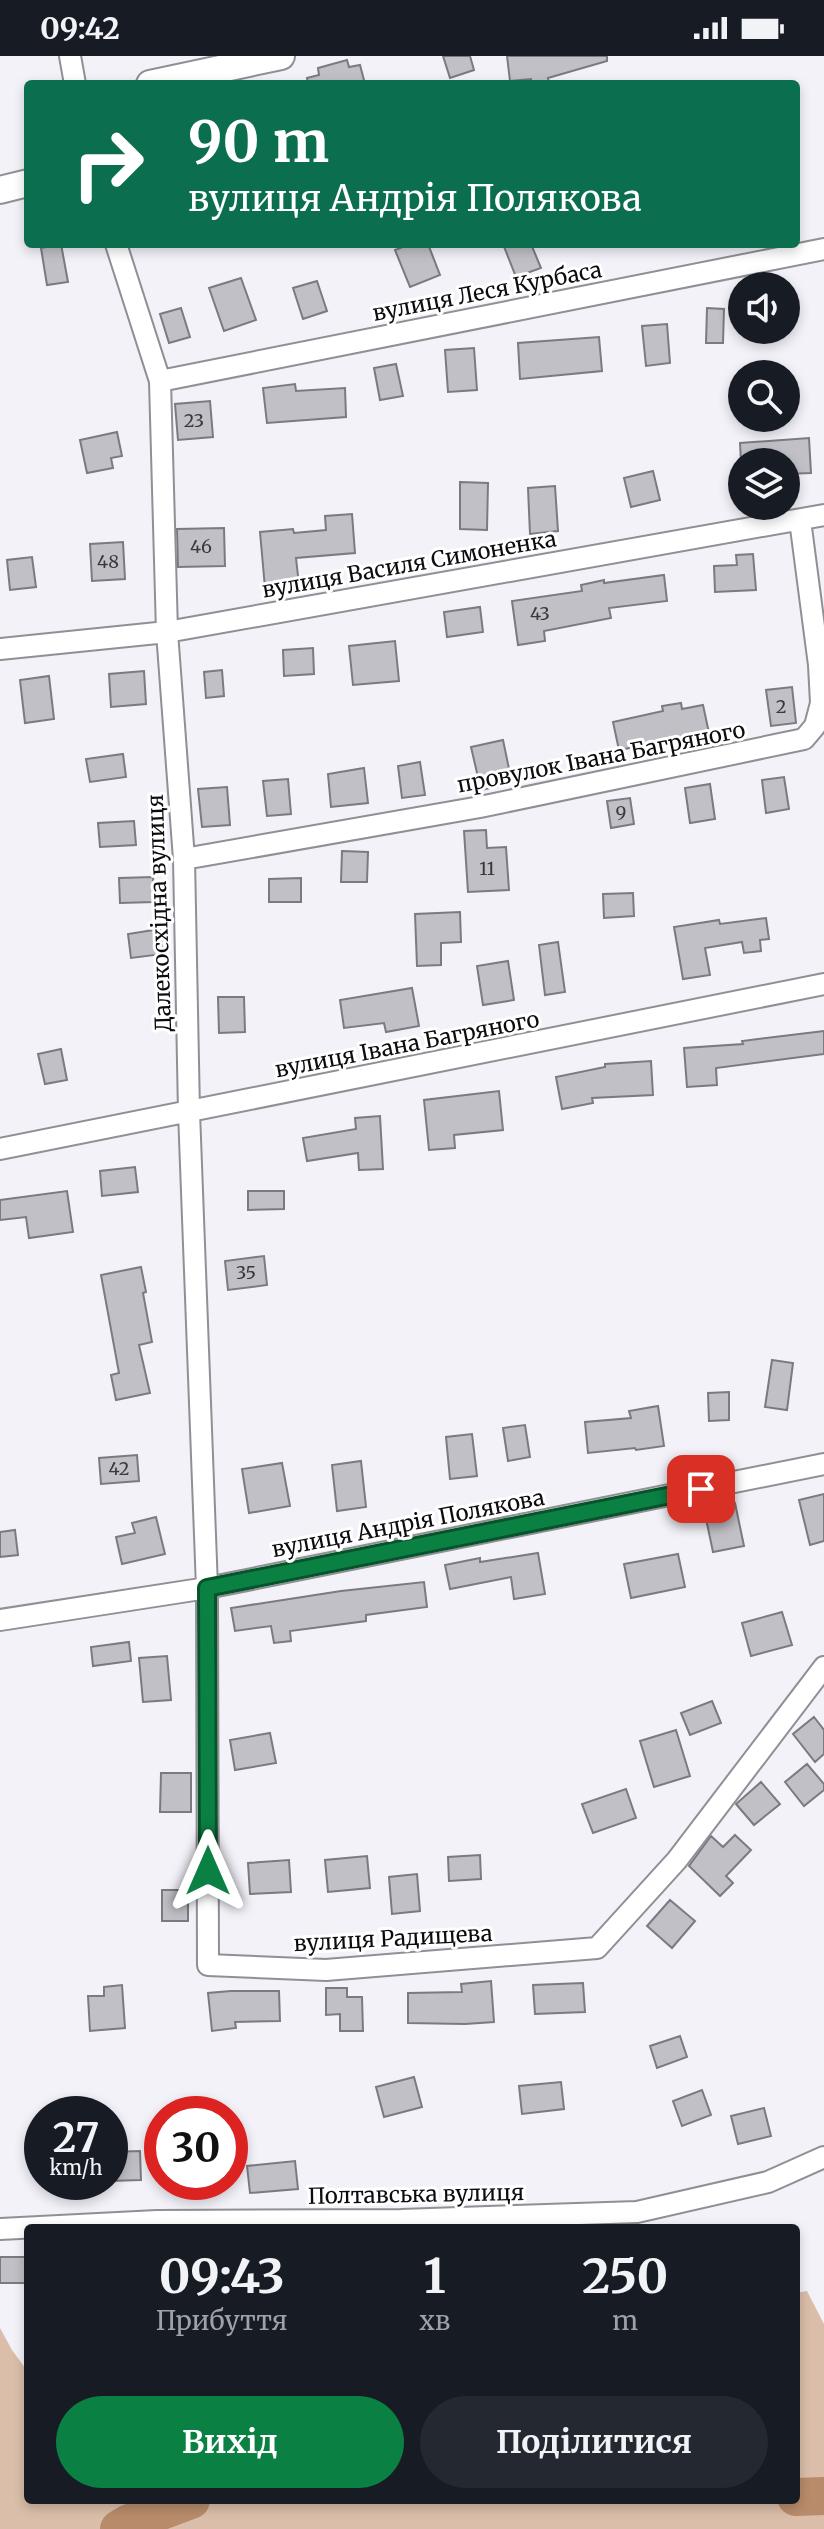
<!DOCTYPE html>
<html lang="uk">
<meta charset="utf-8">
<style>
:root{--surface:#171b24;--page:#242831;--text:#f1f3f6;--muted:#9ea1a6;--accent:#0b8043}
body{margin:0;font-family:Merriweather,serif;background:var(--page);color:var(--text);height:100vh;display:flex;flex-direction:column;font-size:30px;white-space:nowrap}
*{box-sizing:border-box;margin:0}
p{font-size:26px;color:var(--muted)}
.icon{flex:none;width:44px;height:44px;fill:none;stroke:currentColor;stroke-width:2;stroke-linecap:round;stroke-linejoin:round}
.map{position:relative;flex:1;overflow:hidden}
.panel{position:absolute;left:24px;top:2168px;width:776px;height:280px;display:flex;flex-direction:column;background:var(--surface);border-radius:8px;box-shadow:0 4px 12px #0003}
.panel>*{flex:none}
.top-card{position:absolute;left:24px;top:24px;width:776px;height:168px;border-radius:8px;box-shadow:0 4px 12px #0003;background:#0b6e4f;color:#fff;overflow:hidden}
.buttons{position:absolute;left:728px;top:216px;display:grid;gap:16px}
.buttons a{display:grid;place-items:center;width:72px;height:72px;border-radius:50%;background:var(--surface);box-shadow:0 4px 12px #0003;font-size:40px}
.speed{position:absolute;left:24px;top:2040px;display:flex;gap:16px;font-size:40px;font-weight:700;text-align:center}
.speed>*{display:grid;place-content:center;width:104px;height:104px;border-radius:50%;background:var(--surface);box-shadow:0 4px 12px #0003;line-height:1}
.speed small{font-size:20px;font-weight:400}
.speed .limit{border:12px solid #d22;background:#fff;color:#111}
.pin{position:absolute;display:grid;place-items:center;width:68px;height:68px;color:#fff;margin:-34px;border-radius:16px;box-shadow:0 4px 12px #0006}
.me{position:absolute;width:88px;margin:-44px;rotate:0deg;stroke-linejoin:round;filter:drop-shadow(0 0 6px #0008)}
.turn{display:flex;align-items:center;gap:28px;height:168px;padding:0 32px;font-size:36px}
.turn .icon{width:104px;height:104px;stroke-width:2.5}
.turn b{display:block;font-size:56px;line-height:68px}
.eta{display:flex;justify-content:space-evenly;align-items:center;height:136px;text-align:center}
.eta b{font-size:48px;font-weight:700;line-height:56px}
.cta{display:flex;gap:16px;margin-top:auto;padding:16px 32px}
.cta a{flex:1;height:92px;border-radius:48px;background:var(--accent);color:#fff;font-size:32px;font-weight:700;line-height:92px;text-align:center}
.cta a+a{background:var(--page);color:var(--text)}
.status{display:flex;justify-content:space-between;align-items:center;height:56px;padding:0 40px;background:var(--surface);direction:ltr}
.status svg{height:22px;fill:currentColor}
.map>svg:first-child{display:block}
.green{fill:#dabea9}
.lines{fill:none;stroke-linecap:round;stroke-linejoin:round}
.river{stroke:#b88c6b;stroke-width:38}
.building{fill:#c0c0c6;stroke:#7b7a80;stroke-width:2}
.minor-casing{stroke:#908f95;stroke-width:24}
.tertiary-casing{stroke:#908f95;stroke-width:30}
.minor{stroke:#fff;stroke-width:20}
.tertiary{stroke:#fff;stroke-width:26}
.route-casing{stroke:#07532c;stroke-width:20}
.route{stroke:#0b8043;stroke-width:14}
.labels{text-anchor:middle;stroke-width:6;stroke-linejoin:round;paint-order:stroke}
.number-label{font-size:18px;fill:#39393c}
.street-label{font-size:22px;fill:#0c0c0e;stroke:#fff}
</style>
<div class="status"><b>09:42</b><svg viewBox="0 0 49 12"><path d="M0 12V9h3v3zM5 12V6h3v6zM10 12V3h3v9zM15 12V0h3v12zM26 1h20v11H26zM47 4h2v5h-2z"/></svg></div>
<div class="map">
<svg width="824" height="2473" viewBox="0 0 824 2473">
<rect width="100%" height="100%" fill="#f3f2f9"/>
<path class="green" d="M807,2235L824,2268V2473H0V2272L12,2294L28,2316V2444H796V2237Z"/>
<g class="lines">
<path class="river" d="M796,2441L824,2440
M119,2473L129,2467L191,2444"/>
</g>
<path class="building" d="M443,0H470L474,14L450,22Z
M507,0H607V5L548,22L549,28H532L531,23L510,25Z
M347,4L349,11L360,9L365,28H308L307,22L319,19L318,12Z
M61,188L68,226L47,229L41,192Z
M410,188H428L440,219L410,231L395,194Z
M503,188H531L541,212L516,221Z
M241,222L256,264L224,275L209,232Z
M317,225L327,255L303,263L293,232Z
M181,252L190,281L169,287L160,258Z
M707,252L724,253L723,287H706Z
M667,268L670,307L646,310L642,270Z
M599,281L602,315L520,323L518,287Z
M474,292L477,334L448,336L445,294Z
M396,308L403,340L380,344L374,312Z
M295,328L296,335L345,332L346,361L267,367L263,332Z
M210,345L213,381L178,384L175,348Z
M117,376L122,400L111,402L113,412L87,417L80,384Z
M809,382L811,417L786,418V406H741L740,387Z
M653,415L660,444L631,451L624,422Z
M460,426L488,427L487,474L460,473Z
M555,430L558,475L530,478L528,432Z
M352,458L355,497L296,502L299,529L265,532L260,476L293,473L294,477L326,474L325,460Z
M224,472L225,510L178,511L177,473Z
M123,486L125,523L92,525L90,488Z
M753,498L756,534L715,536L714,510L737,509L736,499Z
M32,501L36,531L10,534L7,504Z
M664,519L667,545L609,552L611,562L544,575L545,585L518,589L512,545L582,535L581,529L604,524V527Z
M480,551L483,576L447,581L444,556Z
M395,585L399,625L353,629L349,590Z
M313,592L314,618L284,620L283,594Z
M222,614L224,640L206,642L204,616Z
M144,615L146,648L111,651L109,618Z
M49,620L54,663L25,667L20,624Z
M792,631L796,667L771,670L766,634Z
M681,647L682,653L703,649L709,677L619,694L613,666L663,655L662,650Z
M503,684L512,727L481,734L471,691Z
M123,698L126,721L90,726L86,703Z
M420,706L425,739L402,742L398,710Z
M364,712L368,747L331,751L328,718Z
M784,721L789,753L766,757L762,724Z
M288,723L291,758L267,760L263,725Z
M710,728L715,763L690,767L685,732Z
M227,731L230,769L202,771L198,733Z
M630,742L634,768L611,772L607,745Z
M134,765L136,789L100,791L98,767Z
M486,774L487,792L506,791L509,834L468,836L464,775Z
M342,795L368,796L367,826H341Z
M153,821L154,846L120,847L119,822Z
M301,822V846H269V823Z
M633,837L634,860L604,862L603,838Z
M460,856L461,886L441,887V909L417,910L415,858Z
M766,862L769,883L760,884L761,895L744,897L742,886L705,892L710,919L683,923L674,871L719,864L720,868Z
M160,873L163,898L131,902L128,878Z
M558,886L565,936L545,939L539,889Z
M508,905L514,944L483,949L477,910Z
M412,932L419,970L386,976L384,967L344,972L340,944Z
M218,941H244L245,976L219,977Z
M824,975V998L716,1012L717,1029L687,1031L684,992L743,988L742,985Z
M61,993L67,1024L45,1028L38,998Z
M651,1005L653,1039L592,1042L593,1047L562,1053L556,1021L605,1011V1008Z
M499,1035L503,1074L454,1079L455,1092L429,1094L424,1044Z
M380,1060L383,1113L359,1114L358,1097L307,1105L303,1082L356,1073L355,1062Z
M135,1111L138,1136L102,1140L100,1115Z
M67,1135L73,1176L29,1182L26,1161L0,1164V1144Z
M248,1135H284V1153L248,1154Z
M264,1200L267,1229L228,1234L225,1205Z
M141,1211L146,1236L143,1237L152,1286L139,1289L150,1337L116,1344L111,1319L119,1317L101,1219Z
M772,1304L793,1307L787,1354L765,1351Z
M729,1336V1364L709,1365L708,1337Z
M658,1350L664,1390L636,1394L635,1392L588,1397L585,1366L631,1362L629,1355Z
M525,1369L530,1401L508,1405L503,1372Z
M472,1378L477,1420L450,1423L446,1381Z
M137,1399L139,1425L101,1428L99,1402Z
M361,1405L366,1451L337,1455L332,1409Z
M282,1407L290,1450L249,1457L242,1413Z
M824,1438V1485L810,1489L799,1444Z
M735,1447L744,1490L713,1496L704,1453Z
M156,1461L165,1498L122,1508L116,1481L135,1477L132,1467Z
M15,1474L18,1499L0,1501V1476Z
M538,1497L545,1538L514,1543L511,1521L450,1533L445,1509L480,1502V1506Z
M678,1498L685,1531L631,1542L624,1508Z
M424,1526L427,1551L366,1559V1565L290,1575L291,1585L274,1587L271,1570L235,1575L231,1552L341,1535Z
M782,1556L792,1589L751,1600L742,1567Z
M129,1586L131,1605L93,1610L91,1591Z
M167,1600L171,1644L143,1646L139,1602Z
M712,1645L721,1667L690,1679L681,1657Z
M814,1661L824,1674V1698L815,1706L793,1678Z
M676,1674L690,1720L654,1731L640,1685Z
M270,1677L276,1707L235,1714L230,1684Z
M807,1708L824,1728V1734L804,1750L785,1726Z
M161,1717H191V1756H160Z
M761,1726L780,1748L754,1769L736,1748Z
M626,1733L636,1762L593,1777L582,1748Z
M735,1779L751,1794L726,1820L733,1827L720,1840L689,1810L711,1780L723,1791Z
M480,1799L481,1823L449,1825L448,1801Z
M367,1800L370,1832L328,1836L325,1804Z
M289,1804L291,1836L250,1838L248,1807Z
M417,1818L420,1855L392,1858L389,1821Z
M162,1834H188V1865H162Z
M670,1844L695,1865L672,1892L647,1870Z
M491,1925L494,1966L465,1968L408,1967V1937L462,1936L461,1928Z
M583,1927L585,1956L535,1958L533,1929Z
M122,1929L125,1972L90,1975L88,1940H104V1931Z
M326,1932H347V1941H362L363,1975H340V1958L326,1959Z
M231,1935H279L280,1965L235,1966L236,1972L212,1975L208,1937Z
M680,1980L687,2001L657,2012L650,1990Z
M414,2021L422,2051L384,2061L376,2031Z
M561,2026L564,2053L522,2058L519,2030Z
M702,2034L711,2059L682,2070L673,2045Z
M764,2052L771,2080L738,2088L731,2060Z
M140,2095L141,2124L110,2125V2096Z
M295,2105L298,2133L250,2137L247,2110Z
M0,2201H28V2227H0Z"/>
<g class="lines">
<g class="minor-casing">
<path id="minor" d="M70,0L75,28
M116,188L160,325L167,576L184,803L189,1056L207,1532L208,1909L326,1914L597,1892L677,1804L824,1611
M160,325L824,193
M0,593L167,576L824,459
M184,803L480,751L804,683L815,670L821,647L819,609L800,464
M0,1093L824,928
M0,1564L207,1532L824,1408
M0,2173L157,2165L401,2164L637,2156L768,2126L824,2101"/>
</g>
<g class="tertiary-casing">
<path id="tertiary" d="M150,28L281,0
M0,134L28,127"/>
</g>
<use href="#minor" class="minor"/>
<use href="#tertiary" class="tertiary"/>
</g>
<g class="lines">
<g class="route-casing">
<path id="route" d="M208,1815L207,1532L701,1433"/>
</g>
<use href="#route" class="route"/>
</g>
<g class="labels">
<g class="number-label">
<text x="194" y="371">23</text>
<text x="201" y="497">46</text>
<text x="108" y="512">48</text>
<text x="540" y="564">43</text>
<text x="781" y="657">2</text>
<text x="621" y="763">9</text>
<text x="487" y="819">11</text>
<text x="246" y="1223">35</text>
<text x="119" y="1419">42</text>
</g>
<g class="street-label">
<text transform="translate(487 235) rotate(-11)" y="8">вулиця Леся Курбаса</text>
<text transform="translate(409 508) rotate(-10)" y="8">вулиця Василя Симоненка</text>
<text transform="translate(601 701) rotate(-11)" y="8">провулок Івана Багряного</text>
<text transform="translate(159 857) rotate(-92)" y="8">Далекосхідна вулиця</text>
<text transform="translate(407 988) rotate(-11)" y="8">вулиця Івана Багряного</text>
<text transform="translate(408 1467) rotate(-11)" y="8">вулиця Андрія Полякова</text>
<text transform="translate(393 1882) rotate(-3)" y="8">вулиця Радищева</text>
<text transform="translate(416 2138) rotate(-1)" y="8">Полтавська вулиця</text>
</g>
</g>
</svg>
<div class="buttons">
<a><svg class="icon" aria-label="sound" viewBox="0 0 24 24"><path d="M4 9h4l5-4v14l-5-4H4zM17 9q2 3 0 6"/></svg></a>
<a><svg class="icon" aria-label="search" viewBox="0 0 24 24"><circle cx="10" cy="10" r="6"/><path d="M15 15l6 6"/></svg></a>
<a><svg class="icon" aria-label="layers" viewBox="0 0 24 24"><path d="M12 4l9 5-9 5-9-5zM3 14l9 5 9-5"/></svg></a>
</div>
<div class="speed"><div>27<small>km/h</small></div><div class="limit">30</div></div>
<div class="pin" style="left:701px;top:1433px;background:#d93025"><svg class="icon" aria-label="arrive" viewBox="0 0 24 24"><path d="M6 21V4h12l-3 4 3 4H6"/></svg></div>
<svg class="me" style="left:208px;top:1815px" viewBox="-20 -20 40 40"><path d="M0-17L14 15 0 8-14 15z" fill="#0b8043" stroke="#fff" stroke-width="4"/></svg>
<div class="top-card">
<div class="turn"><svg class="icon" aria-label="right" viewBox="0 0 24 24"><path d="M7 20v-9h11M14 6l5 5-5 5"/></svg><div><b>90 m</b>вулиця Андрія Полякова</div></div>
</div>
<section class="panel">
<div class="eta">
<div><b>09:43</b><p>Прибуття</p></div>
<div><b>1</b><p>хв</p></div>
<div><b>250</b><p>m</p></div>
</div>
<div class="cta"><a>Вихід</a><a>Поділитися</a></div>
</section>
</div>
